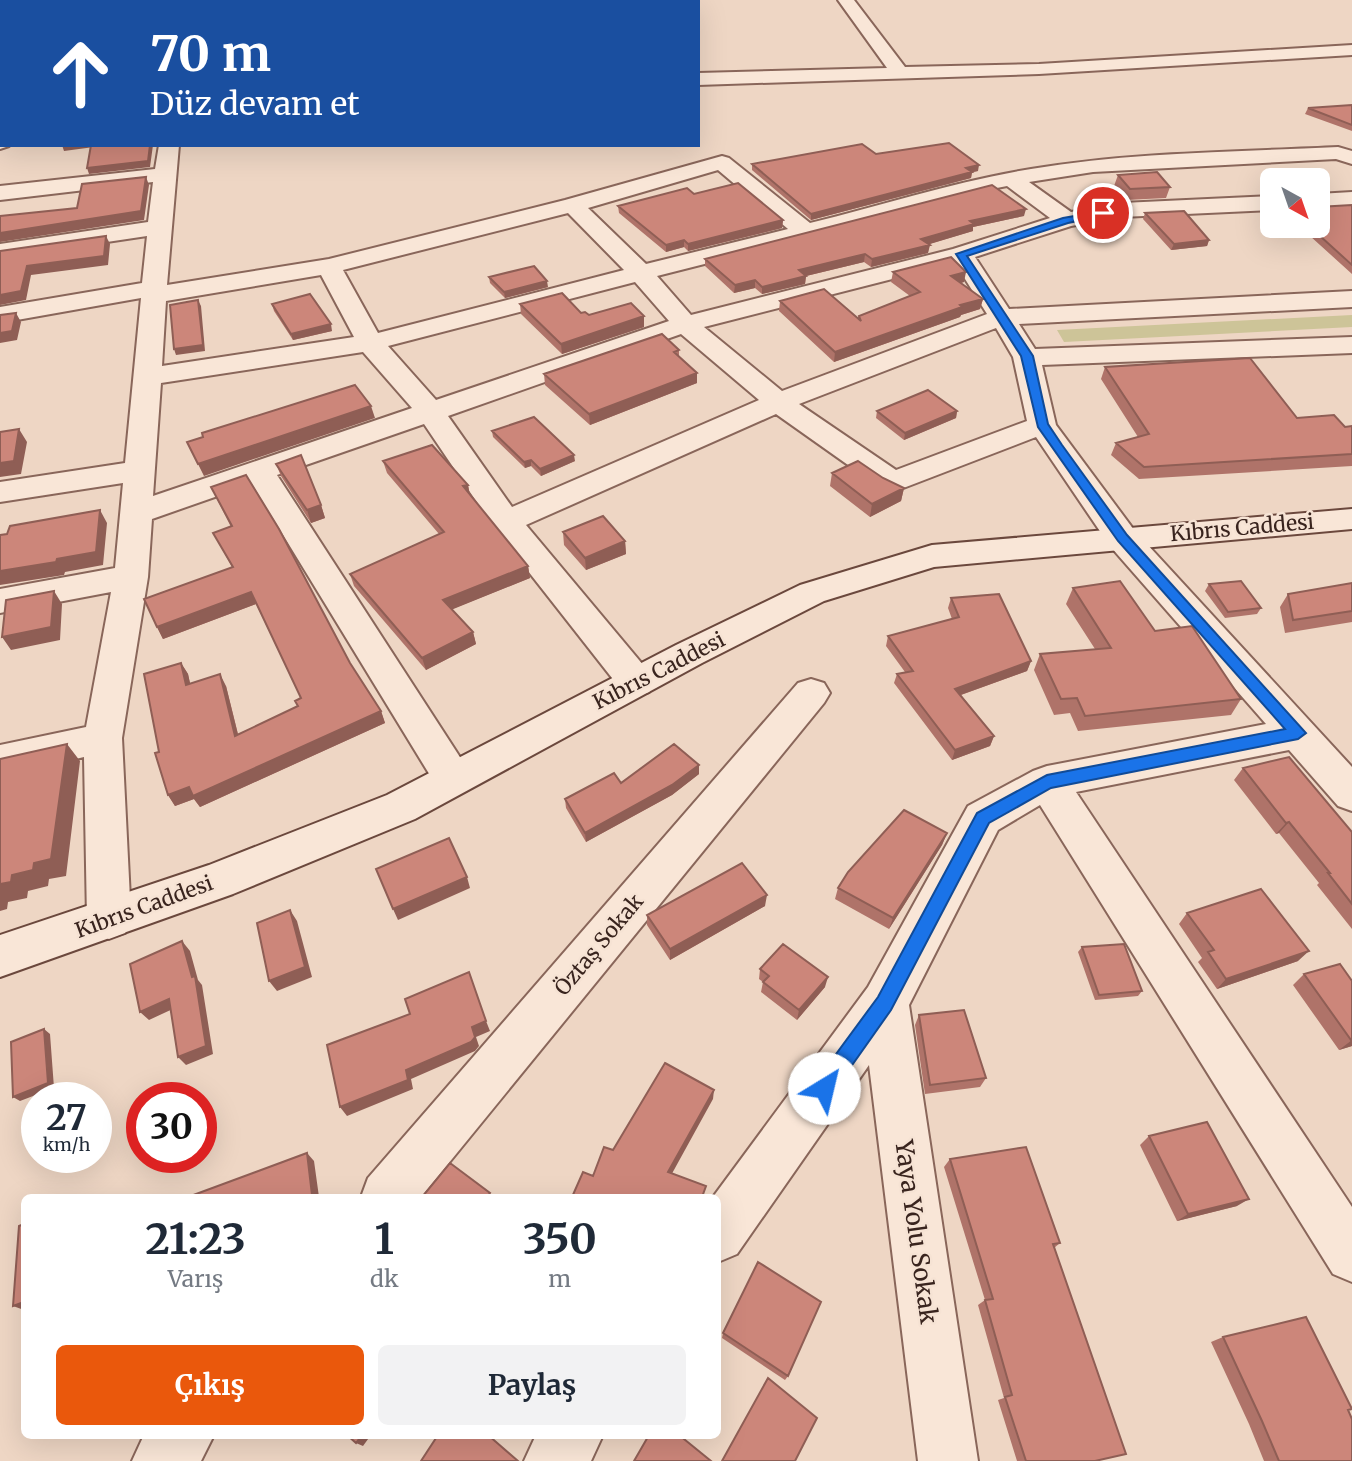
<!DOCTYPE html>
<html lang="tr">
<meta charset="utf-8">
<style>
:root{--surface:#fff;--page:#f2f2f3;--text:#1f2937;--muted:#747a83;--accent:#ea580c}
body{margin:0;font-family:Merriweather,serif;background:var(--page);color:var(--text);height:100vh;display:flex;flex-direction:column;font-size:26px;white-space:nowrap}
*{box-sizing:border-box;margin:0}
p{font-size:23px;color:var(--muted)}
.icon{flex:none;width:38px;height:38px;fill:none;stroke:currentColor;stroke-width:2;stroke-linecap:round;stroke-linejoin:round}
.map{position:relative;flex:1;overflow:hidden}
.drawer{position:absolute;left:21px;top:1194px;width:700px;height:245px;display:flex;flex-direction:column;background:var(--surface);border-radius:10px;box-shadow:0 7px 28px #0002}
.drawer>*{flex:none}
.guide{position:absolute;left:0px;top:0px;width:700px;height:147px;box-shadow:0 7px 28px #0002;background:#1a4fa0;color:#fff;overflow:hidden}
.needle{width:46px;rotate:140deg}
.controls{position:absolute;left:1260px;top:168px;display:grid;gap:14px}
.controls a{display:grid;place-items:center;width:70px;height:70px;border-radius:10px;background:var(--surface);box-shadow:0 7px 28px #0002;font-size:35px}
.speed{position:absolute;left:21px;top:1082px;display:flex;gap:14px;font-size:35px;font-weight:700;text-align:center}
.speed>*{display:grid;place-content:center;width:91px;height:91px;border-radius:50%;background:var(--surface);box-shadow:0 7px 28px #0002;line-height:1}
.speed small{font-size:18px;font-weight:400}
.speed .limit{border:10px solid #d22;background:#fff;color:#111}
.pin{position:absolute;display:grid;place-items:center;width:60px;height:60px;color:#fff;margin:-30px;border:4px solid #fff;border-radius:50%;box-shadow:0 2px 7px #0007}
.me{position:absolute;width:77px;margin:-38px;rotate:36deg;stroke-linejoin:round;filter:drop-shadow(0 0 5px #0008)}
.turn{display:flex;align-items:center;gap:24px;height:147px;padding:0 35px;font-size:32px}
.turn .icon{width:91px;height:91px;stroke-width:2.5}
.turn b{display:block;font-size:49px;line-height:60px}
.eta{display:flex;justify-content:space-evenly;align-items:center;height:119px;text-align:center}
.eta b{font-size:42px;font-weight:700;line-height:49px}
.button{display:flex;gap:14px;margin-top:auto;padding:14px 35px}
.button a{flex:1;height:80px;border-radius:10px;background:var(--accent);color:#fff;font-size:28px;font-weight:700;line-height:80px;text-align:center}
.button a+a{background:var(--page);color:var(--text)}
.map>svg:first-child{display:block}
.green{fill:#cdc498}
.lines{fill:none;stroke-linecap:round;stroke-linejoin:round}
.minor-casing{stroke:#89665a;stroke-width:4}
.secondary-casing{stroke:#6b483d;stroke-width:4}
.minor{fill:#f9e6d7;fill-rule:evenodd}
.secondary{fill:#f9e6d7;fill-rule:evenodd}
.wall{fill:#af7369}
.shaded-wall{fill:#8f5e55}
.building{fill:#cc867a;stroke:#8f5e55;stroke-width:2}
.route{fill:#1a73e8;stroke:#114b97;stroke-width:2}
.labels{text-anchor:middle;stroke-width:5;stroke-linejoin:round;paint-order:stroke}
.street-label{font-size:21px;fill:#39241e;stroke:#f6e3d4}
.near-street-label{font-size:24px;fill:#39241e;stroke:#f6e3d4}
</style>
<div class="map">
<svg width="1352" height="1461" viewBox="0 0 1352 1461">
<rect width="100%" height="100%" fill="#eed6c4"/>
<path class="green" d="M1352,315V327L1064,342L1057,330Z"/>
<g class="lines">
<g class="minor-casing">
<path id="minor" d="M411,0H427L410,2Z
M838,0H854L905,67L1039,64L1352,45V55L1039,74L698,85V73L887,68Z
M0,87H2V99H0Z
M0,136L2,145L9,146L0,149Z
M159,145H179L167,285L329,259L565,200L722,156L729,158L810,223C884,205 956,181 1031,169C1132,152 1236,152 1338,147L1352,151V164L1336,159L1093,172L1029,182L1071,212L1122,203L1272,196V210L1122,217L1071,226L975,257L1009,309L1352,291V307L1019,324L1035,349L1352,337V353L1042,365L1056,425L1134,530L1352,767V811L1338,806L1289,750L1076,792L1352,1207V1282L1333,1274L1040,805L998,830L909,1005L978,1461H918L869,1065L737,1254L718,1262V1197H713L868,987L968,806L1033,771L1047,766L1266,724L1110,546L1036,437L893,492L882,489L776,414L526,525L649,672L655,682L649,692L636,696L623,692L495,529L424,424L277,475L467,768L473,779L467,790L453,795L439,790L252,484L152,519L148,577L122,738L131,919L125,933L109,939L93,933L87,919L84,757L0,777V745L86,727L111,592L0,613V589L115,568L123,483L0,502V482L125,463L141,298L0,323V307L142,283L147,236L0,258V244L148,222L153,182L0,200V186L155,169ZM718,170L788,229L646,264L588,208ZM1007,186L1050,218L953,249L691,315L657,276L914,211L961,195ZM568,213L624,270L378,333L343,270ZM955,263L987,314L782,391L704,327ZM321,275L354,337L162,366L166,301ZM635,282L669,321L436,400L388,346ZM996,328L1013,357L1027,421L896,470L799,404ZM681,334L759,400L512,507L448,416ZM363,352L412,408L153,496L161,383Z
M1352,192V206L1318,208V194Z
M811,679L824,683L830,693L824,703L421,1197H361L368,1178L798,683Z
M144,1435H214L201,1461H132Z
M536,1435H603L591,1461H524Z"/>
</g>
<g class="secondary-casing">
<path id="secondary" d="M1352,509V529L934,567L824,601L702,663L415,819L233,894L0,977V935L209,865L387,795L676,645L800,585L932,545Z"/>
</g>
<use href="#minor" class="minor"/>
<use href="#secondary" class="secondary"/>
</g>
<path class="wall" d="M1352,105V131L1305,114L1308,108Z
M876,154L978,171L972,172L971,178L811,220L752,170V164Z
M1118,175L1170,187L1166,198L1126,200L1114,186Z
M1352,205V274L1299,226H1318Z
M618,206L783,220L782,228L688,251L684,247L666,252L619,213Z
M1145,213L1209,240L1207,246L1171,250L1143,219Z
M1024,216L973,227V231L929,244L928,253L871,267L864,262L806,276L805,284L762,294L755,288L734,293L705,266V259Z
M893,272L964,282L961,283L983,299L980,309L961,315L960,317L834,362L779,311L780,301L858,319L859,316L910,296L891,282Z
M489,277L548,287L505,298L490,283Z
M272,304L332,331L293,340L274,311Z
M520,304L581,313L644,327L562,354L521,314Z
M679,350V357L697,383L590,425L545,385L544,374Z
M1105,367L1297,418L1345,427L1352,426V466L1139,479L1111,455L1116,443L1138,437L1101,379Z
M877,411H957L956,418L904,440L876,418Z
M492,431L575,461L541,476L531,466L525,468L493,437Z
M383,461L468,485L470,495L528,566L530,578L452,609L473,632L476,644L426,670L354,586L350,574L439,534L387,473Z
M276,464L321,505L325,518L311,523L281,476Z
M832,473L883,478L904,488L901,501L870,517L830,486Z
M211,487L350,663L381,711L385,723L200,807L194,799L175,806L168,795L159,752L181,663L188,674L190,684L226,686L238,734L298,707L295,701L301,698L256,604L163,639L157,627L232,567L213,533L231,527Z
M563,532L625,541L626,554L586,570L564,545Z
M1352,583V622L1285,633L1280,607L1288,594Z
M1209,584L1261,608L1257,614L1225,618L1205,591Z
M1073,588L1155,631L1241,699L1231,715L1078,731L1070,713L1054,715L1034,670L1040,654L1095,649L1066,604Z
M951,598L1031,661L1027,671L961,695L994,736L990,746L952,760L894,683L897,674L905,672L886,646L888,636L952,619L948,608Z
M699,765V774L672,795L586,842L566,808L565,799L621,783Z
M1243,768L1352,832V929L1317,885L1319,883L1279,833L1276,834L1234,780Z
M947,833L942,845L889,929L835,899L838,888Z
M765,906L670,960L647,925V915Z
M1187,913L1298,961L1217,989L1198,962L1202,958L1179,924Z
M1082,947L1142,991L1138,996L1095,1000L1078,952Z
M1340,964L1352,1046L1339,1050L1293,985L1304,974Z
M760,969L825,987L797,1020L761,992L763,982L759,979Z
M919,1015L986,1078L980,1087L925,1094L915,1025Z
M1149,1136L1237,1206L1177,1221L1140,1145Z
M950,1159L1060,1243L1054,1248L1095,1461H1017L998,1400L1004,1398L978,1305L985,1300L944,1167Z
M723,1333L788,1376L785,1380L722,1338Z
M1223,1337L1348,1410L1352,1461H1264L1249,1424L1211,1342Z"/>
<path class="shaded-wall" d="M62,145H93L94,147L64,151Z
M150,145H153L150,167L89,174L87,168Z
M979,165L978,171L964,174L966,168Z
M972,172L971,178L811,220V214Z
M146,177L149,185L144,220L0,242V233L141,211Z
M1026,209L1024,216L973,227V231L920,247L921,239L970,221Z
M783,220L782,228L688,251V244Z
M106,236L110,244L108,265L31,275L26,300L0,305V295L27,266Z
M684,240V247L666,252V245Z
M1209,240L1207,246L1171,250L1174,244Z
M930,245L928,253L871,267L872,259Z
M865,254L864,262L806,276L805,284L762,294V287L799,270Z
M966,272L964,282L949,286L951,276Z
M755,280V288L734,293L735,285Z
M547,281L548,287L505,298L504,292Z
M983,299L980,309L961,315L960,317L834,362L835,352L960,305Z
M198,300L201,306L205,351L176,355L174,349Z
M16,313L21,322L17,340L0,343V333Z
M644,316V327L562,354L561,344Z
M331,324L332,331L293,340L291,334Z
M697,373V383L590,425L589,414Z
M371,406L375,418L204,476L198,464Z
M957,411L956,418L904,440L905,433Z
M19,429L27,442L21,474L0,477V463Z
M574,455L575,461L541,476L540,469Z
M531,460V466L525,468L524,462Z
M468,485L470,497L463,486Z
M904,488L901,501L870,517L872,504Z
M321,505L325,518L311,523L307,510Z
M100,510L107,523L103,565L65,572L64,575L0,585V571L57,559Z
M625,541L626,554L586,570L585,558Z
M528,566L530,578L446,612L443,600Z
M54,591L62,604L60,640L11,650L2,637Z
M251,592L256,604L163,639L157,627Z
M473,632L476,644L426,670L422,658Z
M1031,661L1027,671L952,698L955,689Z
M181,663L188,674L193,696L186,685Z
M220,674L226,686L241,747L235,736Z
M381,711L385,723L200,807L194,799L175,806L168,795Z
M994,736L990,746L952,760L955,750Z
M67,744L80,761L66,876L49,879L48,886L28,891L27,898L8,902L7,909L0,911V884L12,875L34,863Z
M699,765V774L672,795L586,842L585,833Z
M1289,822L1279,833L1276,834L1286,823Z
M947,833L942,845L889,929L893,918Z
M467,877L470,888L398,920L393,909Z
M767,895L765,906L670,960V949Z
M290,910L297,921L312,977L277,991L269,981Z
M182,941L190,951L198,980L202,985L213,1054L186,1065L178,1057L192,977Z
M1309,951L1298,961L1217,989L1226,979Z
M828,977L825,987L797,1020L799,1010Z
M169,999L177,1007L149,1020L140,1012Z
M486,1021L490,1031L476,1037L479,1046L475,1051L411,1079L413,1089L347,1116L340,1107L472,1027Z
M44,1029L50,1034L54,1088L20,1101L13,1097Z
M1352,1040V1046L1339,1050Z
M714,1090L713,1099L669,1179L668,1172Z
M307,1153L314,1161L319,1197H307Z
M1249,1199L1237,1206L1177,1221L1188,1214Z
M24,1302V1310L13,1306Z
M362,1435H371L363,1446L356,1443Z"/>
<path class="building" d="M443,0H674V2H443Z
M1352,105V125L1308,108Z
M949,143L979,165L966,168L972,172L811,214L752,164L862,144L876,154Z
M91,145H150L148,161L87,168Z
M1157,172L1170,187L1130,189L1118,175Z
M146,177L141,211L0,233V216L77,208L82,184Z
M738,183L783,220L688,244L684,240L666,245L618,206L687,188L694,194Z
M992,185L1026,209L970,221L974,224L921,239L930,245L872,259L865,254L799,270L806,276L762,287L755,280L735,285L705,259Z
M1352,205V265L1309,226H1318V207Z
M1184,211L1209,240L1174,244L1145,213Z
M106,236L104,256L27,266L21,291L0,295V251Z
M951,257L966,272L951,276L983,299L960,305L962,307L835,352L780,301L824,289L861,321L859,316L920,292L893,272Z
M534,266L547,281L504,292L489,277Z
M562,293L581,313L585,312L589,315L631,303L644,316L561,344L520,304Z
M310,294L331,324L291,334L272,304Z
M198,300L203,345L174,349L170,305Z
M16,313L12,331L0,333V315Z
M662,334L679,350L674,352L697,373L589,414L544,374Z
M1250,358L1297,418L1334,415L1345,427L1352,426V454L1144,467L1116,443L1149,434L1105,367Z
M355,385L371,406L198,464L187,442L203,437L202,433Z
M928,390L957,411L905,433L877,411Z
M534,417L574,455L540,469L531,460L524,462L492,431Z
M19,429L14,461L0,463V432Z
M432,445L468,485L463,486L528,566L443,600L473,632L422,658L350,574L444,532L383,461Z
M301,455L321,505L307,510L276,464Z
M858,461L883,478L904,488L872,504L832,473Z
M246,475L279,529L350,663L381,711L193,796L189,787L168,795L155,753L159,752L144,674L181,663L186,685L220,674L235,736L298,706L295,701L301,698L251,592L157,627L144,599L233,567L213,533L232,526L211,487Z
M100,510L96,552L57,559L56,562L0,571V535L7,534L10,526Z
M603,516L625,541L585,558L563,532Z
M1120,581L1155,631L1192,626L1241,699L1085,716L1077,698L1061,699L1040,654L1111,648L1073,588Z
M1241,581L1261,608L1228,612L1209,584Z
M1352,583V611L1293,620L1288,594Z
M54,591L51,627L2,637L6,600Z
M999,594L1031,661L955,689L994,736L955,750L897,674L913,671L888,636L959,617L951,598Z
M67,744L51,859L34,863L33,870L12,875L11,882L0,884V759Z
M674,744L699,765L672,785L585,833L565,799L614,773L621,783Z
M1289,757L1352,832V904L1328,873H1330L1289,822L1286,823L1243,768Z
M904,810L947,833L893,918L838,888L848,872Z
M449,838L467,877L393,909L376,869Z
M742,863L767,895L670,949L647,915Z
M1261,889L1309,951L1226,979L1208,952L1214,950L1187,913Z
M290,910L305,967L269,981L257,923Z
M182,941L192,977L195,976L206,1046L178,1057L169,999L140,1012L130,964Z
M783,944L828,977L799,1010L763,982L769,976L760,969Z
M1124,944L1142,991L1099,995L1082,947Z
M1340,964L1352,981V1040H1351L1304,974Z
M469,972L486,1021L472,1027L475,1037L471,1042L406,1070L408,1080L340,1107L327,1045L410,1014L405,999Z
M964,1010L986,1078L930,1085L919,1015Z
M44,1029L48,1083L13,1097L11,1042Z
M665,1063L714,1090L668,1172L706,1186L702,1197H572L583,1172L593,1176L604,1147L613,1150Z
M1207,1122L1249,1199L1188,1214L1149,1136Z
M1026,1147L1060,1243L1053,1244L1126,1454L1095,1461H1026L1005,1397L1012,1395L985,1300L993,1299L950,1159Z
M307,1153L312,1195L307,1197H188Z
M450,1163L490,1193L487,1197H422Z
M24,1224V1302L13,1306L19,1226Z
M758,1262L821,1302L788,1376L723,1333Z
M1306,1317L1352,1409L1348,1410L1352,1419V1461H1279L1262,1421L1223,1337Z
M768,1378L817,1418L795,1461H722Z
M347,1435H362L356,1443Z
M438,1435H488L518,1461H421Z
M649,1435H679L711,1461H634Z"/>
<path class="route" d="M1103,211L1108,213L1107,215L1068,223L967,256L1033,356L1048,424L1062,445L1127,535L1306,733L1298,739L1051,788L989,823L891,1010L831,1095L824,1098L817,1095L814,1088L817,1080L878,997L977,813L1047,775L1285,729L1118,541L1038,427L1021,356L956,254L1063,218Z"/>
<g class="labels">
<g class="street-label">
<text transform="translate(1242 528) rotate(-5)" y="7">Kıbrıs Caddesi</text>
<text transform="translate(659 671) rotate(-27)" y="7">Kıbrıs Caddesi</text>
<text transform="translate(144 907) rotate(-20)" y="7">Kıbrıs Caddesi</text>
<text transform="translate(599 945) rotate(-50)" y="7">Öztaş Sokak</text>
</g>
<g class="near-street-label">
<text transform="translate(916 1232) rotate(82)" y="8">Yaya Yolu Sokak</text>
</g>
</g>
</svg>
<div class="controls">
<a><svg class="needle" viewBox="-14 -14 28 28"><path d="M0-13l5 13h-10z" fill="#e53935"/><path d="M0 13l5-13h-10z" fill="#747a83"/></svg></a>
</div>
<div class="speed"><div>27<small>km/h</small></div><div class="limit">30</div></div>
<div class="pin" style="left:1103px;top:213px;background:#d93025"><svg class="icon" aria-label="arrive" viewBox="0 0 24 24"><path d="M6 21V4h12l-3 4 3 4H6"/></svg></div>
<svg class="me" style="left:824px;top:1088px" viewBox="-20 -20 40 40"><circle r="19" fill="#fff"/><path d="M0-13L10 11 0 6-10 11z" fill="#1a73e8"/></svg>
<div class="guide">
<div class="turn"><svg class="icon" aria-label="ahead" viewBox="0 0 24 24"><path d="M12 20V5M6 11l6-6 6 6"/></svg><div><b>70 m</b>Düz devam et</div></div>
</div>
<section class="drawer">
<div class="eta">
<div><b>21:23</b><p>Varış</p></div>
<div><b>1</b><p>dk</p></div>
<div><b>350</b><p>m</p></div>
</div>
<div class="button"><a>Çıkış</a><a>Paylaş</a></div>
</section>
</div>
